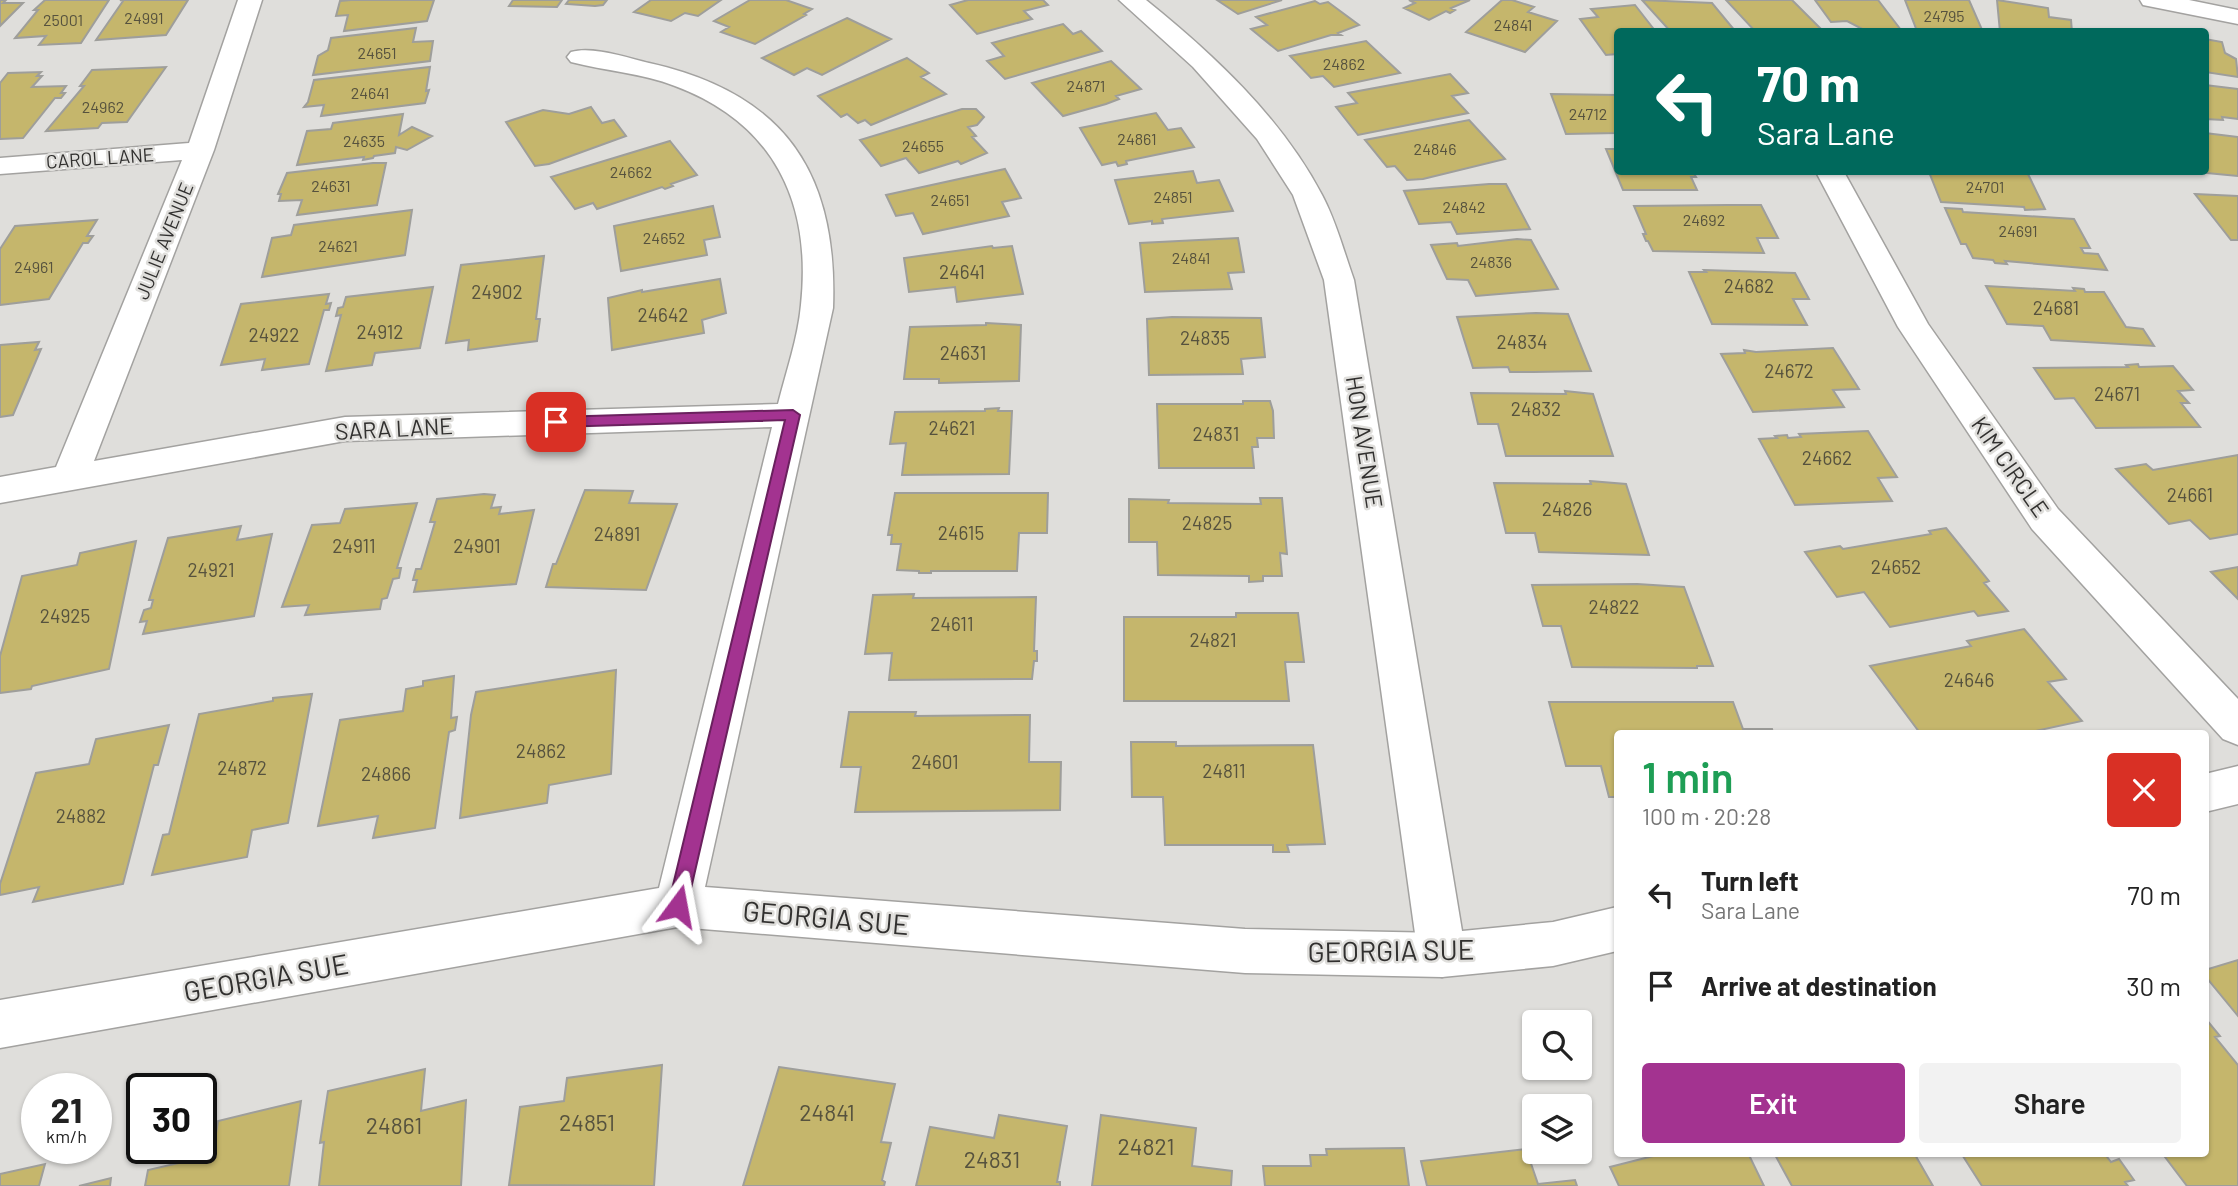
<!DOCTYPE html>
<meta charset="utf-8">
<style>
:root{--surface:#fff;--page:#f2f2f2;--text:#222;--muted:#767676;--accent:#a33390}
body{margin:0;font-family:Barlow,sans-serif;background:var(--page);color:var(--text);height:100vh;display:flex;flex-direction:column;font-size:26px;white-space:nowrap}
*{box-sizing:border-box;margin:0}
p{font-size:23px;color:var(--muted)}
.icon{flex:none;width:38px;height:38px;fill:none;stroke:currentColor;stroke-width:2;stroke-linecap:round;stroke-linejoin:round}
.map{position:relative;flex:1;overflow:hidden}
.drawer{position:absolute;left:1614px;top:730px;width:595px;height:427px;display:flex;flex-direction:column;background:var(--surface);border-radius:7px;box-shadow:0 2px 5px #0004}
.drawer>*{flex:none}
.hud{position:absolute;left:1614px;top:28px;width:595px;height:147px;border-radius:7px;box-shadow:0 2px 5px #0004;background:#00695c;color:#fff;overflow:hidden}
.tools{position:absolute;left:1522px;top:1010px;display:grid;gap:14px}
.tools a{display:grid;place-items:center;width:70px;height:70px;border-radius:7px;background:var(--surface);box-shadow:0 2px 5px #0004;font-size:35px}
.speed{position:absolute;left:21px;top:1073px;display:flex;gap:14px;font-size:35px;font-weight:700;text-align:center}
.speed>*{display:grid;place-content:center;width:91px;height:91px;border-radius:50%;background:var(--surface);box-shadow:0 2px 5px #0004;line-height:1}
.speed small{font-size:18px;font-weight:400}
.speed .limit{border:4px solid #111;border-radius:10px;background:#fff;color:#111}
.pin{position:absolute;display:grid;place-items:center;width:60px;height:60px;color:#fff;margin:-30px;border-radius:14px;box-shadow:0 4px 10px #0006}
.me{position:absolute;width:77px;margin:-38px;rotate:13deg;stroke-linejoin:round;filter:drop-shadow(0 0 5px #0008)}
.turn{display:flex;align-items:center;gap:24px;height:147px;padding:0 28px;font-size:32px}
.turn .icon{width:91px;height:91px;stroke-width:2.5}
.turn b{display:block;font-size:49px;line-height:60px}
.round{display:grid;place-items:center;flex:none;width:74px;height:74px;border-radius:7px;background:var(--page)}
.head{display:flex;align-items:center;justify-content:space-between;height:119px;padding:0 28px}
h1{font-size:42px;font-weight:600;line-height:52px;color:#1e9e55}
.primary-button{display:flex;gap:14px;margin-top:auto;padding:14px 28px}
.primary-button a{flex:1;height:80px;border-radius:7px;background:var(--accent);color:#fff;font-size:28px;font-weight:600;line-height:80px;text-align:center}
.primary-button a+a{background:var(--page);color:var(--text)}
ul{padding:0;list-style:none}
li{display:flex;align-items:center;gap:21px;height:91px;padding:0 28px}
li div{flex:1}
li b{display:block;font-size:26px}
li em{font-style:normal}
.map>svg:first-child{display:block}
.building{fill:#c5b66c;stroke:#9e9e9b;stroke-width:2}
.lines{fill:none;stroke-linecap:round;stroke-linejoin:round}
.street-casing{stroke:#a3a2a0;stroke-width:3}
.secondary-casing{stroke:#a3a2a0;stroke-width:3}
.street{fill:#fff;fill-rule:evenodd}
.secondary{fill:#fff;fill-rule:evenodd}
.route{fill:#a33390;stroke:#6a215e;stroke-width:2}
.labels{text-anchor:middle;stroke-width:5;stroke-linejoin:round;paint-order:stroke}
.far-number-label{font-size:16px;fill:#56523e}
.far-street-label{font-size:19px;fill:#31302f;stroke:#dfdedb}
.number-label{font-size:19px;fill:#56523e}
.street-label{font-size:23px;fill:#31302f;stroke:#dfdedb}
.near-number-label{font-size:23px;fill:#56523e}
.near-street-label{font-size:28px;fill:#31302f;stroke:#dfdedb}
</style>
<div class="map">
<svg width="2238" height="1186" viewBox="0 0 2238 1186">
<rect width="100%" height="100%" fill="#dfdedb"/>
<path class="building" d="M0,0H6L3,3H23L0,26Z
M45,0H109L81,43L39,45L46,36L15,38L38,10H34Z
M120,0H188L166,35L96,40L123,1Z
M351,0H434L427,21L344,31L348,15L336,16L340,1Z
M513,0H562L557,7L509,6Z
M569,0H607L603,5L595,6L566,4Z
M651,0H721L698,16L685,13L671,21L634,12Z
M750,0H786L812,9L804,14L806,15L755,44L721,32L729,27L714,21Z
M1043,0L1048,5L1024,11L1032,19L977,34L950,5L968,0Z
M1217,0H1282L1238,14Z
M1409,0H1470L1451,8L1455,10L1450,13L1446,11L1429,20L1404,8L1415,3Z
M1502,0H1512L1534,7L1528,12L1557,21L1525,52L1466,32Z
M1642,0L1712,3L1736,32H1671Z
M1726,0H1792L1824,32H1749L1755,31Z
M1815,0H1878L1901,30L1866,31L1847,21L1831,22Z
M1905,0H1969L1983,32L1917,31Z
M1997,0L2048,8L2049,17L2071,20L2072,32H2000Z
M1315,1L1320,4L1328,2L1359,25L1338,33L1341,35H1331L1278,51L1251,29L1267,25L1256,17Z
M1635,5L1656,32H1617V54L1606,55L1580,19L1598,17L1591,9Z
M847,18L891,39L822,75L807,68L794,75L762,58Z
M1063,24L1073,34L1081,31L1102,51L1005,79L987,61L1004,56L992,43Z
M416,28L413,42L433,41L430,61L313,75L318,56L328,50L331,38Z
M2205,39L2222,42L2225,53L2236,59L2238,77L2205,72Z
M1366,41L1400,73L1334,87L1323,76L1311,78L1290,56Z
M907,58L929,73L921,77L946,94L871,125L865,120L858,123L847,114L841,117L818,96Z
M1111,61L1141,89L1116,96L1119,99L1106,104L1063,116L1032,83Z
M166,67L127,122L102,123L98,128L46,131L84,86H80L92,70Z
M430,67L426,91L429,90L425,103L321,116L324,105L304,107L308,102L314,80Z
M41,72L37,76H42L32,87L66,86L61,93H65L61,98H55L23,138L0,139V83L8,73Z
M1450,74L1468,93L1452,96L1468,113L1358,135L1336,107L1357,103L1348,93Z
M2205,85L2238,89V119L2222,117L2223,120L2205,119Z
M1551,94L1617,95V133L1566,134Z
M591,107L602,123L614,120L626,136L549,164L535,166L506,122L543,110L569,114Z
M962,109H976L984,117L977,125L968,127L976,136L972,137L987,153L961,164L958,161L919,173L906,158L881,166L860,140Z
M1156,113L1168,130L1181,128L1194,147L1126,161L1127,164L1118,166L1116,162L1102,165L1080,128Z
M403,114L399,135L412,127L432,136L407,150L396,147L395,153L374,156L373,158L363,160L364,157L297,165L307,131L331,129L333,123Z
M1469,120L1505,159L1423,179L1407,180L1395,166L1387,167L1365,140Z
M2205,133L2238,137V176L2196,172H2205Z
M670,141L697,175L671,184L673,186L665,189L662,187L597,209L593,203L575,209L551,177Z
M1606,149H1617V172H1693L1696,177H1691L1697,190H1623Z
M373,163H386L377,205L297,215L302,200L279,201L281,194H278L287,173Z
M1005,169L1021,198L1002,202L1009,216L923,234L913,213L896,216L886,195Z
M1193,171L1197,183L1219,180L1233,211L1162,219L1163,223L1152,224V221L1129,224L1115,180Z
M1929,172H2027L2045,209L2025,210L2024,207L1941,202Z
M1489,184H1506L1530,229L1457,234L1451,222L1419,224L1404,191Z
M2195,194L2238,196V240H2231Z
M1727,205H1761L1778,238H1757L1764,253L1653,251L1648,241H1646L1643,234H1646L1634,206Z
M713,206L720,237L704,240L707,255L621,271L614,226Z
M1945,208L1962,209L1963,212L2074,219L2090,248H2081L2084,253L2098,254L2107,270L2005,261L2007,264L1995,263L1993,260L1973,258L1966,244H1961Z
M412,210L405,255L262,277L272,238L291,235L294,225Z
M97,220L87,236H93L88,243H83L49,299L0,305V249L15,226Z
M1238,238L1244,272L1228,273L1232,289L1145,292L1140,243Z
M1517,239L1531,240L1558,289L1476,296L1468,280L1447,279L1431,245L1457,243L1458,246Z
M992,246L993,248L1012,246L1023,294L957,302L955,287L909,292L904,258Z
M544,256L536,319H540L537,341L468,350L469,340L446,343L461,265Z
M1704,270L1795,273L1809,299H1793L1807,325L1712,324L1689,272H1706Z
M720,279L726,313L702,320L704,333L612,350L608,298L642,290V292Z
M1986,286L2075,291L2073,288L2084,289L2085,292H2104L2126,327L2143,329L2154,346L2051,340L2043,326L2007,324Z
M433,287L420,348L375,353L372,365L326,371L341,315L336,316L338,308L343,307L346,297Z
M329,294L326,304L331,303L329,310H324L309,364L262,370L265,359L221,365L241,304Z
M1536,313L1568,314L1591,371L1534,372H1510L1508,367L1473,368L1457,317Z
M1172,317L1261,318L1265,357L1241,359L1243,374L1149,375L1147,319Z
M986,323L1021,325L1019,381L939,383V379H904L910,327L986,325Z
M39,342L35,350L41,349L13,415L0,417V345Z
M1833,348L1859,389L1833,390L1844,407L1753,412L1721,354L1745,353L1744,350L1756,352Z
M2138,364L2139,367L2173,366L2193,390L2178,391L2189,403H2181L2200,427L2096,428L2074,398L2055,399L2034,368L2128,367L2126,365Z
M1565,391L1593,394L1613,456H1506L1498,424H1478L1471,393L1566,394Z
M1243,401H1270L1273,411L1274,438H1257L1258,447H1252L1254,468H1159L1157,404H1243Z
M999,408L998,411H1012L1009,474L902,475L906,443L890,444L895,412L985,411V409Z
M1868,431L1897,477L1878,478L1892,501L1795,505L1759,439L1777,438L1775,436L1787,435L1788,438L1801,437L1799,434Z
M2238,455V534L2210,539L2190,520L2169,524L2116,469L2146,464L2153,470Z
M1590,481L1626,484L1649,555L1539,552L1535,533H1506L1494,483L1591,484Z
M585,490L633,491L629,503L677,504L646,590L546,587L553,564H556Z
M895,493H1048L1047,533H1019L1017,571H931V573H919V571L897,570L901,544H891L892,535H888Z
M484,494L495,495L491,508L501,507L499,514L534,510L516,584L414,592L417,580H413L416,569H421L435,522H430L437,499Z
M1260,498H1282L1287,554L1280,553L1282,576H1263V581L1249,582V576L1158,575L1157,542H1129V499L1169,500L1168,503L1261,504Z
M417,503L397,568H401L399,578L393,579L387,598L382,599L380,609L305,615L309,605L282,607L312,525L340,523L345,509Z
M241,526L237,540L272,534L254,616L143,634L147,621L140,622L144,610L151,608L153,600H149L168,538Z
M1946,528L1989,581L1984,583L2008,611L1978,616L1974,611L1890,627L1864,592L1837,597L1805,552L1840,546L1843,549L1931,534L1929,531Z
M136,541L109,669L32,686L31,689L0,693V656L22,576L77,565L80,553Z
M2238,567V599L2211,572Z
M1637,584L1684,587L1713,666H1697V668L1572,667L1561,626H1543L1532,585Z
M914,594L913,598L1036,597L1034,651H1037V661H1034L1032,679L889,680L892,653L865,654L873,595Z
M1236,613H1298L1304,662H1285L1289,701H1124V617H1236Z
M2024,629L2066,679L2048,682L2082,721L2026,733H1920L1870,666L1971,646L1967,641Z
M616,670L611,774L549,785L547,803L460,818L471,715L476,692Z
M454,676L451,718L457,717L455,730L449,732L435,828L373,838L378,816L318,826L340,720L403,711L406,689L423,686V681Z
M312,694L288,823L252,830L247,857L152,875L163,835L169,834L199,714L273,701V698Z
M1549,702H1733L1743,729H1772L1773,733H1617V797H1609L1601,766H1566Z
M849,712H916L915,716L1030,715L1029,762H1061L1060,810L855,812L861,767H841Z
M169,725L158,765H154L123,884L33,902L39,887L0,895V884L36,773L89,764L96,739Z
M1131,742H1176V746L1313,745L1325,844L1287,845L1289,852H1273V845H1165L1163,797H1132Z
M2238,960V1016L2205,976V970Z
M2205,1018L2220,1036L2215,1037L2238,1065V1186H2187L2162,1153H2205Z
M662,1065L654,1186L509,1185L520,1107L564,1101L567,1078Z
M779,1067L895,1084L881,1142L891,1143L882,1180L885,1182L884,1186H743Z
M425,1069L421,1111L466,1100L461,1186H319L324,1142L320,1143L328,1091Z
M301,1101L289,1186H145L148,1170L192,1160L194,1151L214,1146L218,1121Z
M999,1115L1067,1126L1057,1182H1060V1186H916L930,1127L994,1138Z
M1101,1115L1196,1128L1192,1166L1232,1171L1231,1186H1092Z
M1404,1148L1409,1186H1265L1263,1166H1311L1310,1155H1327L1326,1149Z
M1526,1149L1538,1184L1575,1180L1577,1186H1427L1421,1161Z
M1665,1153H1748L1764,1186H1619L1610,1167Z
M1774,1153H1914L1933,1186H1792Z
M1961,1153H2104L2111,1162L2119,1159L2134,1180L2125,1182L2128,1186H1982Z
M45,1164L39,1186H0V1174Z
M111,1178L110,1186H79Z"/>
<g class="lines">
<g class="street-casing">
<path id="street" d="M238,0H262L214,150L94,461L345,417L778,404C786,372 798,338 801,305C812,202 774,123 675,86C642,73 605,71 571,62L567,57L571,52C594,46 627,58 649,63C784,93 838,172 833,308L705,887L1245,929L1442,933L1553,922L1617,907V951L1553,966L1442,977L1245,973L678,927L0,1048V1000L659,888L772,427L345,441L0,503V477L56,467L182,160L0,174V158L189,143Z
M2140,0H2189L2238,10V24L2143,5Z
M1816,172H1844L1928,324L2058,509L2238,699V745L2223,739L2032,529L1898,327Z
M2238,766V804L2205,812V774Z"/>
</g>
<g class="secondary-casing">
<path id="secondary" d="M1119,0H1146C1213,54 1281,117 1322,195C1336,221 1344,252 1354,280L1466,955L1459,971L1442,977L1425,971L1418,955L1324,280L1293,195L1257,139L1193,67Z"/>
</g>
<use href="#street" class="street"/>
<use href="#secondary" class="secondary"/>
</g>
<path class="route" d="M793,410L800,415L687,906L685,912L678,915L671,912L668,906L785,420L556,427L549,422L556,417Z"/>
<g class="labels">
<g class="far-number-label">
<text x="1944" y="22">24795</text>
<text x="144" y="24">24991</text>
<text x="63" y="26">25001</text>
<text x="1513" y="31">24841</text>
<text x="377" y="59">24651</text>
<text x="1344" y="70">24862</text>
<text x="1086" y="92">24871</text>
<text x="370" y="99">24641</text>
<text x="103" y="113">24962</text>
<text x="1588" y="120">24712</text>
<text x="1137" y="145">24861</text>
<text x="364" y="147">24635</text>
<text x="923" y="152">24655</text>
<text x="1435" y="155">24846</text>
<text x="631" y="178">24662</text>
<text x="331" y="192">24631</text>
<text x="1985" y="193">24701</text>
<text x="1173" y="203">24851</text>
<text x="950" y="206">24651</text>
<text x="1464" y="213">24842</text>
<text x="1704" y="226">24692</text>
<text x="2018" y="237">24691</text>
<text x="664" y="244">24652</text>
<text x="338" y="252">24621</text>
<text x="1191" y="264">24841</text>
<text x="1491" y="268">24836</text>
<text x="34" y="273">24961</text>
</g>
<g class="far-street-label">
<text transform="translate(100 158) rotate(-4)" y="7">CAROL LANE</text>
<text transform="translate(164 241) rotate(-68)" y="7">JULIE AVENUE</text>
</g>
<g class="number-label">
<text x="962" y="279">24641</text>
<text x="1749" y="293">24682</text>
<text x="497" y="299">24902</text>
<text x="2056" y="315">24681</text>
<text x="663" y="322">24642</text>
<text x="380" y="339">24912</text>
<text x="274" y="342">24922</text>
<text x="1205" y="345">24835</text>
<text x="1522" y="349">24834</text>
<text x="963" y="360">24631</text>
<text x="1789" y="378">24672</text>
<text x="2117" y="401">24671</text>
<text x="1536" y="416">24832</text>
<text x="952" y="435">24621</text>
<text x="1216" y="441">24831</text>
<text x="1827" y="465">24662</text>
<text x="2190" y="502">24661</text>
<text x="1567" y="516">24826</text>
<text x="1207" y="530">24825</text>
<text x="961" y="540">24615</text>
<text x="617" y="541">24891</text>
<text x="354" y="553">24911</text>
<text x="477" y="553">24901</text>
<text x="1896" y="574">24652</text>
<text x="211" y="577">24921</text>
<text x="1614" y="614">24822</text>
<text x="65" y="623">24925</text>
<text x="952" y="631">24611</text>
<text x="1213" y="647">24821</text>
<text x="1969" y="687">24646</text>
<text x="541" y="758">24862</text>
<text x="935" y="769">24601</text>
<text x="242" y="775">24872</text>
<text x="1224" y="778">24811</text>
<text x="386" y="781">24866</text>
<text x="81" y="823">24882</text>
</g>
<g class="street-label">
<text transform="translate(394 429) rotate(-3)" y="8">SARA LANE</text>
<text transform="translate(1364 442) rotate(81)" y="8">HON AVENUE</text>
<text transform="translate(2010 467) rotate(55)" y="8">KIM CIRCLE</text>
</g>
<g class="near-number-label">
<text x="827" y="1121">24841</text>
<text x="587" y="1131">24851</text>
<text x="394" y="1134">24861</text>
<text x="1146" y="1155">24821</text>
<text x="992" y="1168">24831</text>
</g>
<g class="near-street-label">
<text transform="translate(826 918) rotate(5)" y="10">GEORGIA SUE</text>
<text transform="translate(1391 951) rotate(-1)" y="10">GEORGIA SUE</text>
<text transform="translate(266 978) rotate(-10)" y="10">GEORGIA SUE</text>
</g>
</g>
</svg>
<div class="tools">
<a><svg class="icon" aria-label="search" viewBox="0 0 24 24"><circle cx="10" cy="10" r="6"/><path d="M15 15l6 6"/></svg></a>
<a><svg class="icon" aria-label="layers" viewBox="0 0 24 24"><path d="M12 4l9 5-9 5-9-5zM3 14l9 5 9-5"/></svg></a>
</div>
<div class="speed"><div>21<small>km/h</small></div><div class="limit">30</div></div>
<div class="pin" style="left:556px;top:422px;background:#d93025"><svg class="icon" aria-label="arrive" viewBox="0 0 24 24"><path d="M6 21V4h12l-3 4 3 4H6"/></svg></div>
<svg class="me" style="left:678px;top:906px" viewBox="-20 -20 40 40"><path d="M0-17L14 15 0 8-14 15z" fill="#a33390" stroke="#fff" stroke-width="4"/></svg>
<div class="hud">
<div class="turn"><svg class="icon" aria-label="left" viewBox="0 0 24 24"><path d="M17 20v-9H6M10 6l-5 5 5 5"/></svg><div><b>70 m</b>Sara Lane</div></div>
</div>
<section class="drawer">
<div class="head"><div><h1>1 min</h1><p>100 m · 20:28</p></div><a class="round" style="background:#d93025;color:#fff"><svg class="icon" aria-label="close" viewBox="0 0 24 24"><path d="M6 6l12 12M18 6L6 18"/></svg></a></div>
<ul>
<li><svg class="icon" aria-label="left" viewBox="0 0 24 24"><path d="M17 20v-9H6M10 6l-5 5 5 5"/></svg><div><b>Turn left</b><p>Sara Lane</p></div><em>70 m</em></li>
<li><svg class="icon" aria-label="arrive" viewBox="0 0 24 24"><path d="M6 21V4h12l-3 4 3 4H6"/></svg><div><b>Arrive at destination</b></div><em>30 m</em></li>
</ul>
<div class="primary-button"><a>Exit</a><a>Share</a></div>
</section>
</div>
